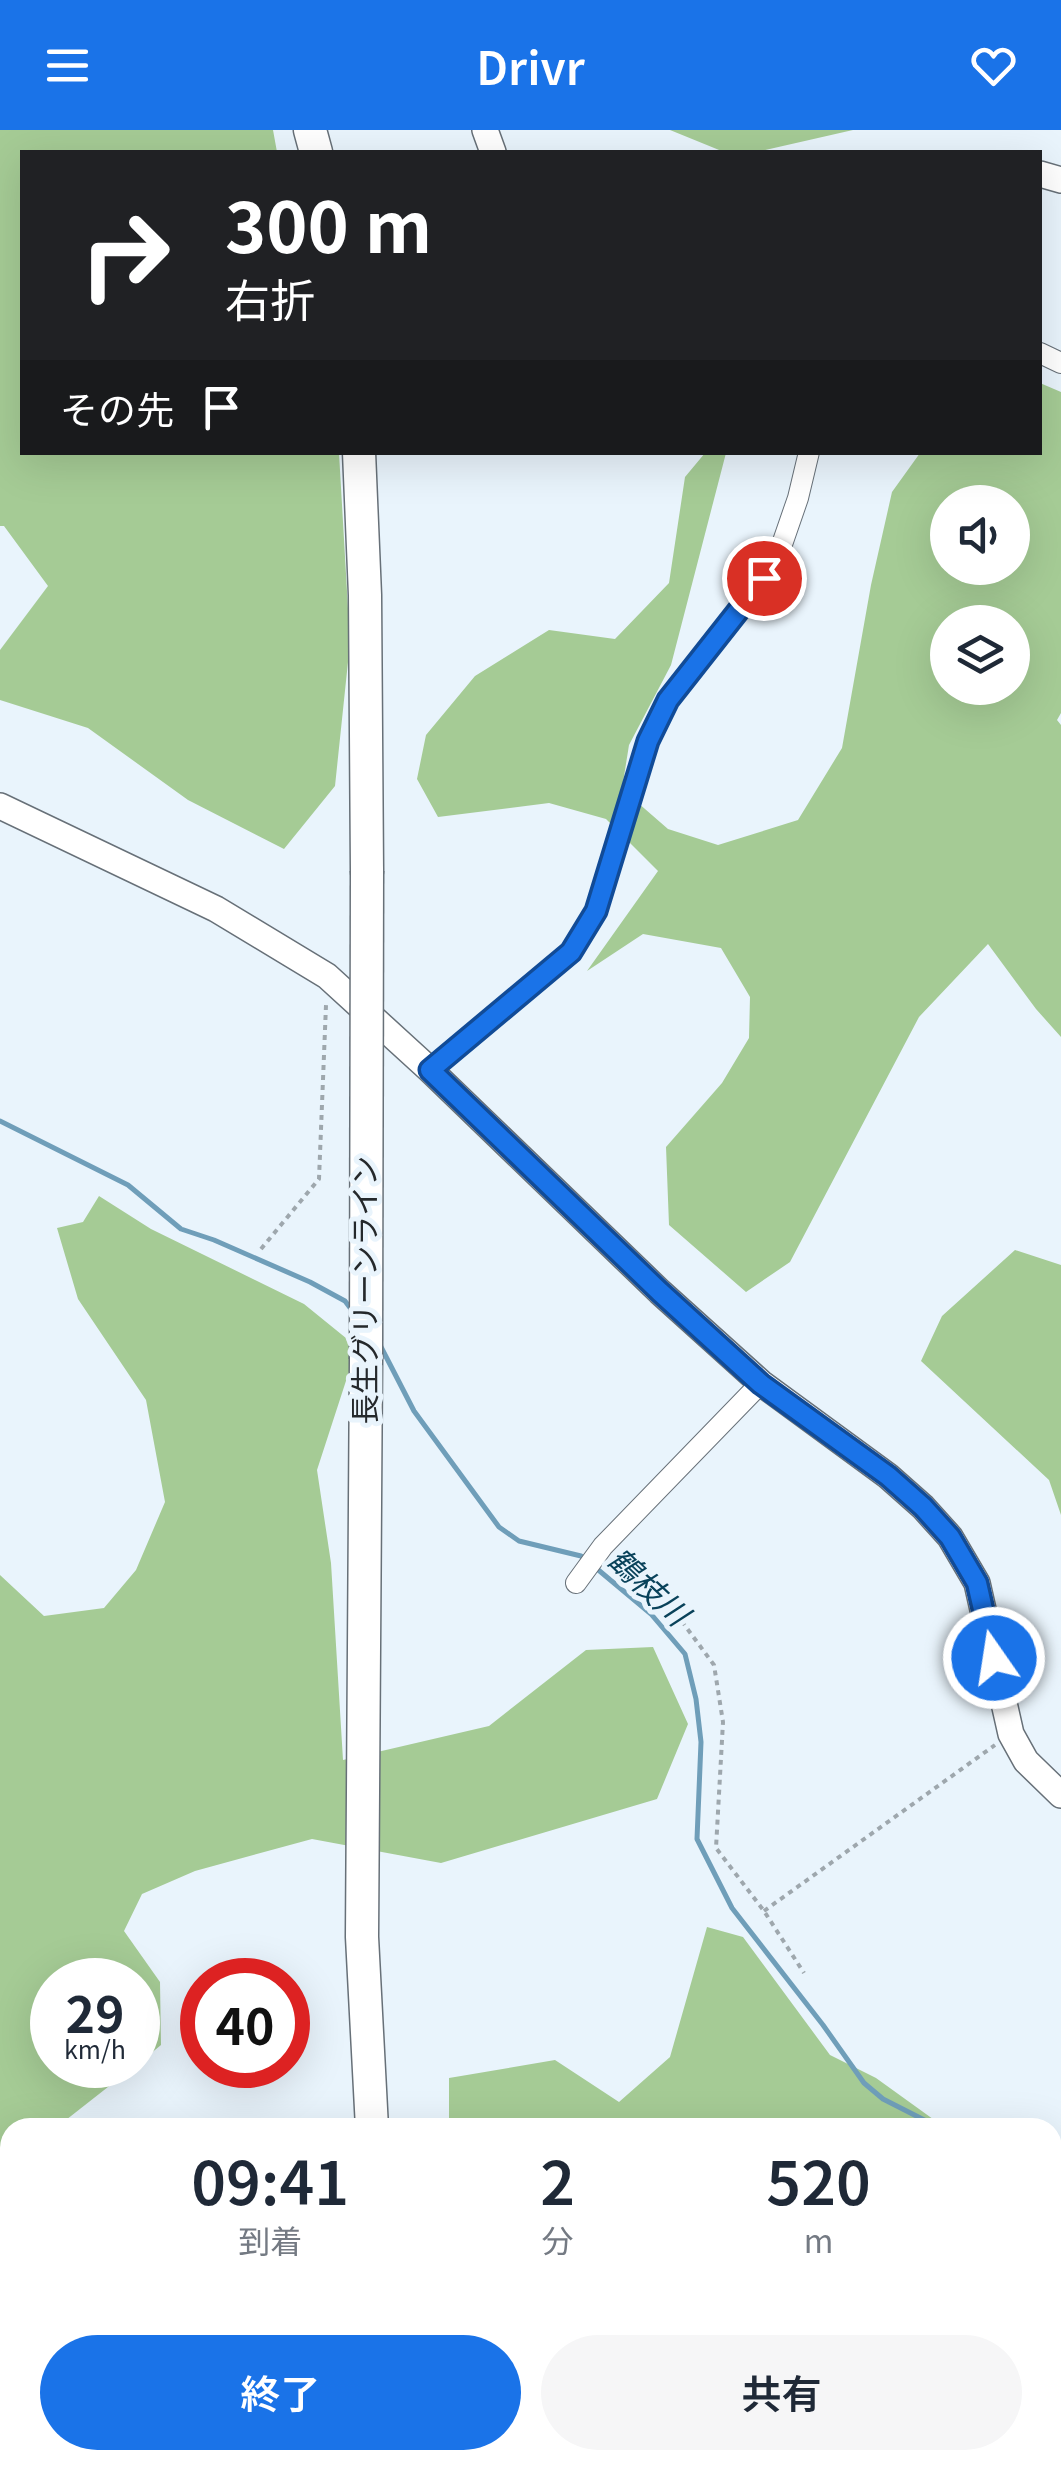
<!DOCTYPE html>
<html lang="ja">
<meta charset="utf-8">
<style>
:root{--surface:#fff;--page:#f6f6f7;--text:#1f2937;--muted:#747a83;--accent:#1a73e8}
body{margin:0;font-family:Georgia,"Noto Sans JP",serif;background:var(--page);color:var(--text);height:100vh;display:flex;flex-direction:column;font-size:38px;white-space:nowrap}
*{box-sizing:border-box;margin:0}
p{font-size:32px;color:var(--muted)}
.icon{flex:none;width:55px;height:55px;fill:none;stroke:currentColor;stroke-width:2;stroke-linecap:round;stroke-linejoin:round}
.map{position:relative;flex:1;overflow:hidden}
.drawer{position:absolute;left:0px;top:1988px;width:1062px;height:352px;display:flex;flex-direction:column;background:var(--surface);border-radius:30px 30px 0 0;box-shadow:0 10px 40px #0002}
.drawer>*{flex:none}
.hud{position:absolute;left:20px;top:20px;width:1022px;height:305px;border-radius:0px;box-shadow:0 10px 40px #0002;background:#202124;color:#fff;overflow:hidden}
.fabs{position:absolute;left:930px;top:355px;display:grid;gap:20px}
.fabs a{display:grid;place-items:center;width:100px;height:100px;border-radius:50%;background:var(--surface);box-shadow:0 10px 40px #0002;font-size:50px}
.speed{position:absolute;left:30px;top:1828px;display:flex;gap:20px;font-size:50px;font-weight:700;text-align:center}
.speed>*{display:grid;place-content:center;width:130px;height:130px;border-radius:50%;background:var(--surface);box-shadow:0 10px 40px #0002;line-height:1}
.speed small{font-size:25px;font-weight:400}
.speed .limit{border:15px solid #d22;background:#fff;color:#111}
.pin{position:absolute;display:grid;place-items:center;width:85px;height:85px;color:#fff;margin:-42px;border:5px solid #fff;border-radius:50%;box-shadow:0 2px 10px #0007}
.me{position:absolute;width:110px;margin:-55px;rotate:347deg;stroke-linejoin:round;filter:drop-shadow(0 0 8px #0008)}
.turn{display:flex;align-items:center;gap:35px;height:210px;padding:0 40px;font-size:45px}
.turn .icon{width:130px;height:130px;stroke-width:2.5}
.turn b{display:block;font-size:70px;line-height:85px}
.then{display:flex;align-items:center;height:95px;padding:0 40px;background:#0003;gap:20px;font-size:38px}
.eta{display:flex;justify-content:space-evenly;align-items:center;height:170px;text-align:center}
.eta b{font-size:60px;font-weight:600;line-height:70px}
.cta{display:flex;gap:20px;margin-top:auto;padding:20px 40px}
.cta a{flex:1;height:115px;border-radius:60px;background:var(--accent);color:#fff;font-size:40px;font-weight:600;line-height:115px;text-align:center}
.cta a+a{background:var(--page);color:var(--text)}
header{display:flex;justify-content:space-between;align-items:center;height:130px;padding:0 40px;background:var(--accent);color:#fff;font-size:45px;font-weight:600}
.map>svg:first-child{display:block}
.forest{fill:#a5cb95;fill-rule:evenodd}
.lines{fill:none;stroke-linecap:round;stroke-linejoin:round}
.stream{stroke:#6f9eb9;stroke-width:5}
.minor-casing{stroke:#677078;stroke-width:22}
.tertiary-casing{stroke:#677078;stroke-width:28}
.trunk-casing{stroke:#677078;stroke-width:35}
.path{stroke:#9ea7ad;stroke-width:4;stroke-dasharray:5 5;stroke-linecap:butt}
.minor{stroke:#fff;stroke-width:20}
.tertiary{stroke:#fff;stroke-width:25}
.trunk{stroke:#fff;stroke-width:32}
.trunk-bridge-casing{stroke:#677078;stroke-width:35;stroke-linecap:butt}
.trunk-bridge{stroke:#fff;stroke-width:32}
.route-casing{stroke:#114b97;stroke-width:25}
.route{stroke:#1a73e8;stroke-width:18}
.labels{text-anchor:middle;stroke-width:10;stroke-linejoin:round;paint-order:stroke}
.street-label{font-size:30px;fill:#24282b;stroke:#e9f4fc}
.water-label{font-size:32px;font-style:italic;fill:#09425a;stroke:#e9f4fc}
</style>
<header><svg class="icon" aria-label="menu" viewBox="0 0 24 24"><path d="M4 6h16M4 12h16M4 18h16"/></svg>Drivr<svg class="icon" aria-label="heart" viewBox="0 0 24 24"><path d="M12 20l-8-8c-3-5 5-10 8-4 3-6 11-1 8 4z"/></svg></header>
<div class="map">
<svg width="1061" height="2339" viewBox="0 0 1061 2339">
<rect width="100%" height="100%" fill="#e9f4fc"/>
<path class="forest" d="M0,0H273L277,22H22V322L339,323L350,513L335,656L284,719L188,670L88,598L0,570V520L48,456L4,396H0Z
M670,0H853L757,22H724Z
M1040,253L1061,262V583L1057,590L1061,595V907L1036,879L988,814L919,887L790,1132L746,1162L669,1095L666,1017L722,953L749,908L750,867L721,818L643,804L587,841L658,741L606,689L549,673L438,687L417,649L426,605L475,546L549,500L615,509L669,453L685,347L705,323H726L671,535L629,615L622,659L668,699L718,715L798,690L842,618L871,455L892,362L920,323L1040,322ZM948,372H1012V438H948ZM948,492H1012V558H948Z
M99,1066L151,1099L304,1174L357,1217L317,1340L331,1433L343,1630L489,1596L586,1520L653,1517L688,1594L657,1669L441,1733L312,1709L195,1741L142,1764L124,1801L160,1852L161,1915L138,1934V1850H52V1935H136L57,1997L10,1998V2330H318L300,2339H0V1445L44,1486L104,1478L136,1440L165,1372L146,1270L78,1169L57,1098L83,1092Z
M1015,1120L1061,1135V1385L1049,1350L921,1231L942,1186Z
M707,1797L743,1807L830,1925L876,1948L944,1997H449V1948L555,1930L619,1972L670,1927Z
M1053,2084L1061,2093V2339H482L479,2330H1052Z"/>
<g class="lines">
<path class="stream" d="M0,991L128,1055L181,1099L214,1110L310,1152L345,1171L351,1179
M380,1215L414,1281L499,1397L519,1411L581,1426L587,1431
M596,1438L651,1484L685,1524L696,1569L701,1612L697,1709L732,1778L823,1895L864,1953L883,1969L940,1998
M1052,2064L1061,2073"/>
<g class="minor-casing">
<path id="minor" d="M1040,223L1061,233
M430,940L571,823L596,781L648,611L668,571L764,449L779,423L798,368L809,322
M576,1453L603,1416L761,1253"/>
</g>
<g class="tertiary-casing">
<path id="tertiary" d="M485,0L493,22
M1040,44L1061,50
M0,676L216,779L327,846L430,940L660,1162L761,1253L888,1346L923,1377L950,1407L977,1453L1011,1604L1026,1631L1061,1665"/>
</g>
<g class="trunk-casing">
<path id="trunk" d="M310,0L316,22
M359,322L365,465L367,741
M366,1229L362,1807L372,1998
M396,2330V2339"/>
</g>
<path class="path" d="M261,1119L319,1049L326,875
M617,1429L672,1478L714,1535L723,1592L716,1718L764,1781L804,1843
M764,1781L995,1615"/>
<use href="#minor" class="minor"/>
<use href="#tertiary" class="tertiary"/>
<use href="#trunk" class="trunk"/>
<g class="trunk-bridge-casing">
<path id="trunk-bridge" d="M366,1229L367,741"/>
</g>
<use href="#trunk-bridge" class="trunk-bridge"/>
</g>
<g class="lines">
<g class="route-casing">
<path id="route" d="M764,448L668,570L648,611L596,781L571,822L430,940L660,1162L761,1254L888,1346L923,1377L950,1407L977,1453L994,1528"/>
</g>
<use href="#route" class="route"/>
</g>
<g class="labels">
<g class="street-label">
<text transform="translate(366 1160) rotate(-90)" y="10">長生グリーンライン</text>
</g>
<g class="water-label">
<text transform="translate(648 1457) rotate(43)" y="11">鶴枝川</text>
</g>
</g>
</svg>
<div class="fabs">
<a><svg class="icon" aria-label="sound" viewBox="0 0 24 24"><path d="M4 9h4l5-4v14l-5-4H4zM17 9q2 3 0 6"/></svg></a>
<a><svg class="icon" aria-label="layers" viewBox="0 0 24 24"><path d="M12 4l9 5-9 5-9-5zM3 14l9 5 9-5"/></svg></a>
</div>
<div class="speed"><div>29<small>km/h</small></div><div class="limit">40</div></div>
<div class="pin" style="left:764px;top:448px;background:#d93025"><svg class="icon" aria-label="arrive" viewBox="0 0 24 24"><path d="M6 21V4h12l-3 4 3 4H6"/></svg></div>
<svg class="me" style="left:994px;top:1528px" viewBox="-20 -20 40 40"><circle r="17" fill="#1a73e8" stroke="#fff" stroke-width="3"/><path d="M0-11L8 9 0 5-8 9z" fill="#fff"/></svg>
<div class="hud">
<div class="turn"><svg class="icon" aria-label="right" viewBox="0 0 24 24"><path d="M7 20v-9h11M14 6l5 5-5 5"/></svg><div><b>300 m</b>右折</div></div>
<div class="then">その先<svg class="icon" aria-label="arrive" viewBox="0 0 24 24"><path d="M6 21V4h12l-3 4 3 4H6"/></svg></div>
</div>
<section class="drawer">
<div class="eta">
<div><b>09:41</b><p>到着</p></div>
<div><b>2</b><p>分</p></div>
<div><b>520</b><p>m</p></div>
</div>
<div class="cta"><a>終了</a><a>共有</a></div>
</section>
</div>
